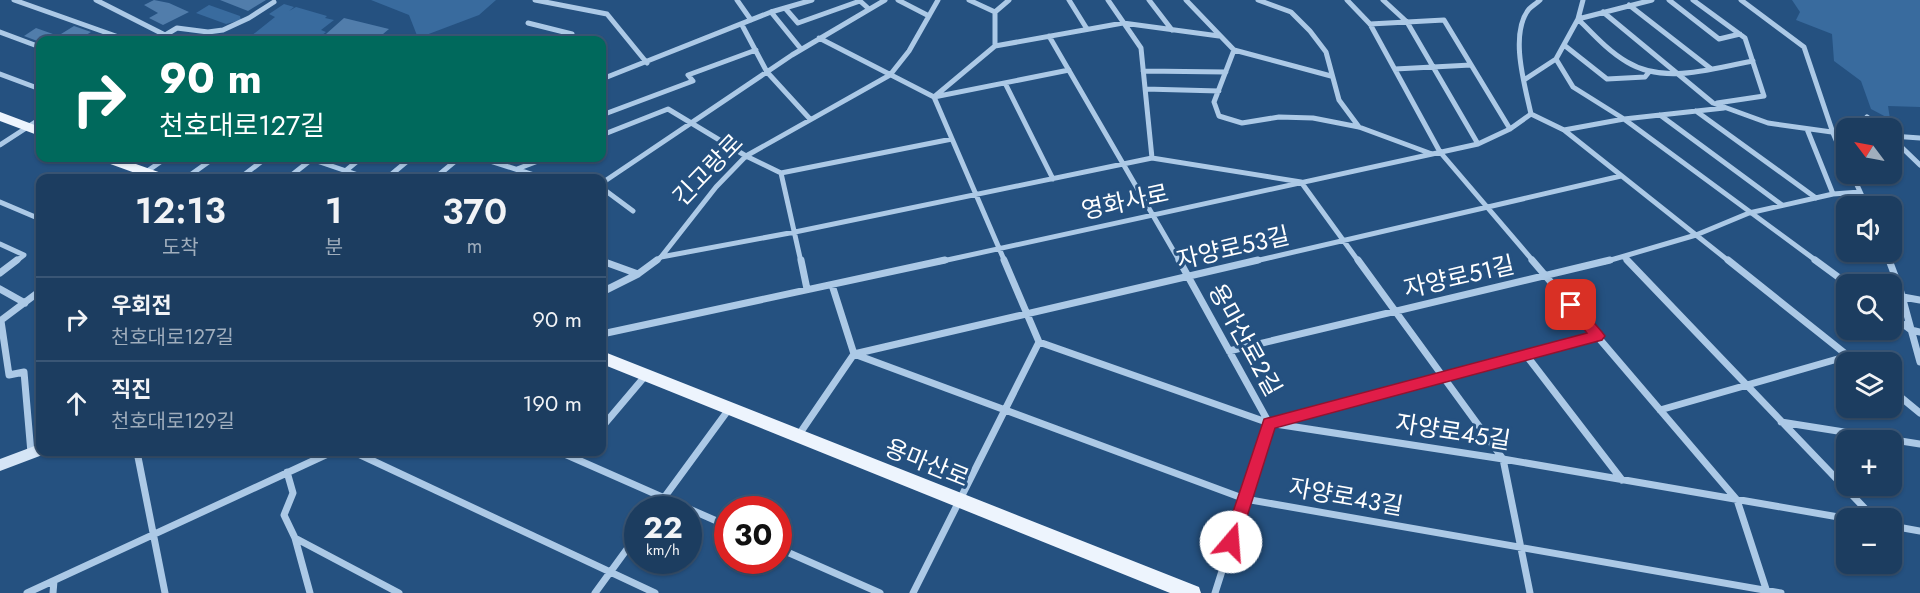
<!DOCTYPE html>
<html lang="ko">
<meta charset="utf-8">
<style>
:root{--surface:#1c3d60;--page:#294869;--text:#f1f3f6;--muted:#a0aebd;--line:#3a5675}
body{margin:0;font-family:Jost,"Noto Sans KR",sans-serif;background:var(--page);color:var(--text);height:100vh;display:flex;flex-direction:column;font-size:22px;white-space:nowrap}
*{box-sizing:border-box;margin:0}
p{font-size:20px;color:var(--muted)}
.icon{flex:none;width:33px;height:33px;fill:none;stroke:currentColor;stroke-width:2;stroke-linecap:round;stroke-linejoin:round}
.map{position:relative;flex:1;overflow:hidden}
.details{position:absolute;left:36px;top:174px;width:570px;height:282px;display:flex;flex-direction:column;background:var(--surface);border-radius:12px;box-shadow:0 2px 4px #0004,0 0 0 2px var(--line)}
.details>*{flex:none}
.hud{position:absolute;left:36px;top:36px;width:570px;height:126px;border-radius:12px;box-shadow:0 2px 4px #0004,0 0 0 2px var(--line);background:#00695c;color:#fff;overflow:hidden}
.needle{width:39px;rotate:302deg}
.buttons{position:absolute;left:1836px;top:118px;display:grid;gap:12px}
.buttons a{display:grid;place-items:center;width:66px;height:66px;border-radius:12px;background:var(--surface);box-shadow:0 2px 4px #0004,0 0 0 2px var(--line);font-size:30px}
.speed{position:absolute;left:624px;top:496px;display:flex;gap:12px;font-size:30px;font-weight:700;text-align:center}
.speed>*{display:grid;place-content:center;width:78px;height:78px;border-radius:50%;background:var(--surface);box-shadow:0 2px 4px #0004,0 0 0 2px var(--line);line-height:1}
.speed small{font-size:15px;font-weight:400}
.speed .limit{border:9px solid #d22;background:#fff;color:#111}
.pin{position:absolute;display:grid;place-items:center;width:51px;height:51px;color:#fff;margin:-26px;border-radius:12px;box-shadow:0 3px 9px #0006}
.me{position:absolute;width:66px;margin:-33px;rotate:18deg;stroke-linejoin:round;filter:drop-shadow(0 0 4px #0008)}
.turn{display:flex;align-items:center;gap:21px;height:126px;padding:0 24px;font-size:27px}
.turn .icon{width:78px;height:78px;stroke-width:2.5}
.turn b{display:block;font-size:42px;line-height:51px}
.eta{display:flex;justify-content:space-evenly;align-items:center;height:102px;text-align:center}
.eta b{font-size:36px;font-weight:600;line-height:42px}
ul{padding:0;list-style:none}
li{display:flex;align-items:center;gap:18px;height:84px;padding:0 24px;border-top:2px solid var(--line)}
li div{flex:1}
li b{display:block;font-size:22px}
li em{font-style:normal}
.map>svg:first-child{display:block}
.green{fill:#396b9e}
.building{fill:#517dab}
.lines{fill:none;stroke-linecap:round;stroke-linejoin:round}
.minor-far1{stroke:#acc9e6;stroke-width:5}
.minor{stroke:#acc9e6;stroke-width:7}
.secondary{fill:#d5e5f6;fill-rule:evenodd}
.primary{fill:#edf4fd;fill-rule:evenodd}
.route{fill:#e11d48;stroke:#92132f;stroke-width:1.5}
.labels{text-anchor:middle;stroke-width:6;stroke-linejoin:round;paint-order:stroke}
.street-label{font-size:24px;fill:#fff;stroke:#255180}
</style>
<div class="map">
<svg width="1920" height="593" viewBox="0 0 1920 593">
<rect width="100%" height="100%" fill="#255180"/>
<path class="green" d="M371,0H496L479,15L418,38L409,15Z
M1792,0H1920V107L1888,106L1890,119L1871,109L1861,81L1834,61L1832,34L1796,20L1800,12Z
M284,4L294,7L289,11L296,7L327,16L325,18L334,20L321,30L326,32L316,40H246L275,17L269,14Z
M209,5L240,16L241,20L226,24L196,13Z"/>
<path class="building" d="M154,0L169,3L189,12L163,25L149,18L158,13L144,5Z
M220,0H266L248,11Z
M344,18L389,29L383,34H388L381,40H366L326,34Z
M74,26L91,32L78,40L61,34Z
M36,28L67,39V40L40,42L24,36Z"/>
<g class="lines">
<path class="minor-far1" d="M14,0L127,40
M96,0L165,35
M535,0L607,14L647,63
M737,0L751,20
M898,0L929,16
M969,0L995,12
M1069,0L1087,29
M1108,0L1141,48L1152,158
M1149,0L1172,30
M1186,0L1234,50L1214,102L1219,116L1242,123L1279,117L1313,118L1359,127L1432,154
M1258,0L1291,12L1310,31L1326,52L1339,100L1359,127
M1347,0L1370,24L1440,152L1534,262
M1383,0L1407,22L1478,144
M1669,0L1719,39L1740,34
M1693,0L1745,38L1764,96L1717,103
M1741,0L1804,47L1833,133L1846,163
M1629,5L1710,68
M785,8L798,23L860,1L869,9
M771,12L801,49
M995,12L1009,0
M1603,12L1713,103L1768,123L1846,134
M1578,19C1593,34 1608,51 1627,62C1665,85 1713,68 1753,61
M1578,19L1652,0
M528,23L572,34L566,40
M1370,24L1444,20L1510,129
M742,25L767,72L810,119
M0,32L40,47
M1049,36L1180,262
M819,38L934,97L1005,262
M157,40L177,28L208,32L223,30L249,18L274,2
M497,40L509,37L511,40
M1564,45L1607,79L1645,77L1649,72
M995,46L1123,23L1219,36
M1234,50L1331,76
M1556,59L1573,87L1624,119L1818,262
M1395,69L1471,65
M1143,71L1226,72
M0,74L40,89
M602,79L771,12L812,0
M1524,80L1556,59L1578,19L1583,0
M1005,83L1053,179
M1145,89L1219,91
M934,97L1069,70
M934,97L995,46V12
M1696,111L1816,198
M1531,114L1564,130L1730,262
M1531,114C1525,86 1509,34 1529,9C1532,6 1537,3 1540,0
M602,115L693,81L688,75L756,50
M1660,115L1782,205
M1867,117L1881,129
M1807,129L1833,194
M1564,130L1624,119L1724,108
M602,135L668,109L746,156L781,173L952,139
M1892,136L1920,138
M1892,138L1920,165
M0,145L40,119
M308,158L367,178
M481,158L543,178
M517,169L546,158
M146,172L166,158
M781,173L801,262
M1852,174L1867,207
M186,178L214,158
M240,178L266,158
M288,178L312,159
M337,178L361,158
M387,178L411,158
M435,178L459,158
M602,183L792,55L885,0
M602,188L633,211
M0,202L40,219
M0,244L24,255L15,262
M1886,252L1890,262
M661,257L795,232L1152,158L1301,182L1359,262
M1624,257L1629,262
M602,261L604,262
M655,262L661,257L716,187L746,156L890,75L909,51L938,0
M938,262L1478,144L1510,129L1531,114
M1251,262L1621,176
M1604,262L1696,235L1749,213L1833,194L1860,192"/>
<path class="minor" d="M801,260L807,289
M1179,260L1269,423L1215,593
M1358,260L1503,459L1530,593
M1532,260L1737,500L1767,592
M1627,260L1875,519
M1728,260L1857,363
M1815,260L1849,285
M1889,260L1900,289L1920,362
M602,261L638,274
M0,273L17,260
M0,289L25,303
M602,292L638,274L657,260
M1903,297L1920,300
M1892,316L1911,330L1920,332
M0,321L40,291
M1,321L9,375L24,372L31,453
M602,334L945,260
M1039,342L1269,423L1503,459L1850,519
M1229,351L1610,260
M854,354L1245,499L1781,593
M854,354L1258,260
M1526,355L1622,480
M1892,390L1920,413
M1660,410L1848,356
M1272,422L1597,336
M1781,422L1920,444
M602,427L646,375
M798,436L854,354L832,285
M137,452L165,593
M354,452L655,593
M560,452L728,526
M287,472L293,493L284,515L295,538L310,593
M655,510L729,409
M1892,526L1920,531
M295,538L399,593
M778,548L880,593
M27,593L332,452
M53,593L54,581
M595,593L638,534
M913,593L1039,342L1004,260"/>
<path class="secondary" d="M40,444V452H46L45,454L0,471V459Z"/>
<path class="primary" d="M0,112L40,127V136L0,121Z
M101,158H119L167,175L169,178H149L102,161Z
M602,351L1199,587L1201,593H1170L602,364Z"/>
</g>
<path class="route" d="M1571,300L1576,302L1602,332L1605,336L1602,340L1275,428L1239,542L1237,547L1231,549L1225,547L1223,542L1264,419L1587,333L1565,305Z"/>
<g class="labels">
<g class="street-label">
<text transform="translate(708 170) rotate(-46)" y="8">긴고랑로</text>
<text transform="translate(1125 202) rotate(-12)" y="8">영화사로</text>
<text transform="translate(1233 248) rotate(-13)" y="8">자양로53길</text>
<text transform="translate(1459 277) rotate(-13)" y="8">자양로51길</text>
<text transform="translate(1245 340) rotate(61)" y="8">용마산로2길</text>
<text transform="translate(1453 432) rotate(9)" y="8">자양로45길</text>
<text transform="translate(927 463) rotate(22)" y="8">용마산로</text>
<text transform="translate(1346 497) rotate(10)" y="8">자양로43길</text>
</g>
</g>
</svg>
<div class="buttons">
<a><svg class="needle" viewBox="-14 -14 28 28"><path d="M0-13l5 13h-10z" fill="#e53935"/><path d="M0 13l5-13h-10z" fill="#a0aebd"/></svg></a>
<a><svg class="icon" aria-label="sound" viewBox="0 0 24 24"><path d="M4 9h4l5-4v14l-5-4H4zM17 9q2 3 0 6"/></svg></a>
<a><svg class="icon" aria-label="search" viewBox="0 0 24 24"><circle cx="10" cy="10" r="6"/><path d="M15 15l6 6"/></svg></a>
<a><svg class="icon" aria-label="layers" viewBox="0 0 24 24"><path d="M12 4l9 5-9 5-9-5zM3 14l9 5 9-5"/></svg></a>
<a>+</a>
<a>−</a>
</div>
<div class="speed"><div>22<small>km/h</small></div><div class="limit">30</div></div>
<div class="pin" style="left:1571px;top:305px;background:#d93025"><svg class="icon" aria-label="arrive" viewBox="0 0 24 24"><path d="M6 21V4h12l-3 4 3 4H6"/></svg></div>
<svg class="me" style="left:1231px;top:542px" viewBox="-20 -20 40 40"><circle r="19" fill="#fff"/><path d="M0-13L10 11 0 6-10 11z" fill="#e11d48"/></svg>
<div class="hud">
<div class="turn"><svg class="icon" aria-label="right" viewBox="0 0 24 24"><path d="M7 20v-9h11M14 6l5 5-5 5"/></svg><div><b>90 m</b>천호대로127길</div></div>
</div>
<section class="details">
<div class="eta">
<div><b>12:13</b><p>도착</p></div>
<div><b>1</b><p>분</p></div>
<div><b>370</b><p>m</p></div>
</div>
<ul>
<li><svg class="icon" aria-label="right" viewBox="0 0 24 24"><path d="M7 20v-9h11M14 6l5 5-5 5"/></svg><div><b>우회전</b><p>천호대로127길</p></div><em>90 m</em></li>
<li><svg class="icon" aria-label="ahead" viewBox="0 0 24 24"><path d="M12 20V5M6 11l6-6 6 6"/></svg><div><b>직진</b><p>천호대로129길</p></div><em>190 m</em></li>
</ul>
</section>
</div>
